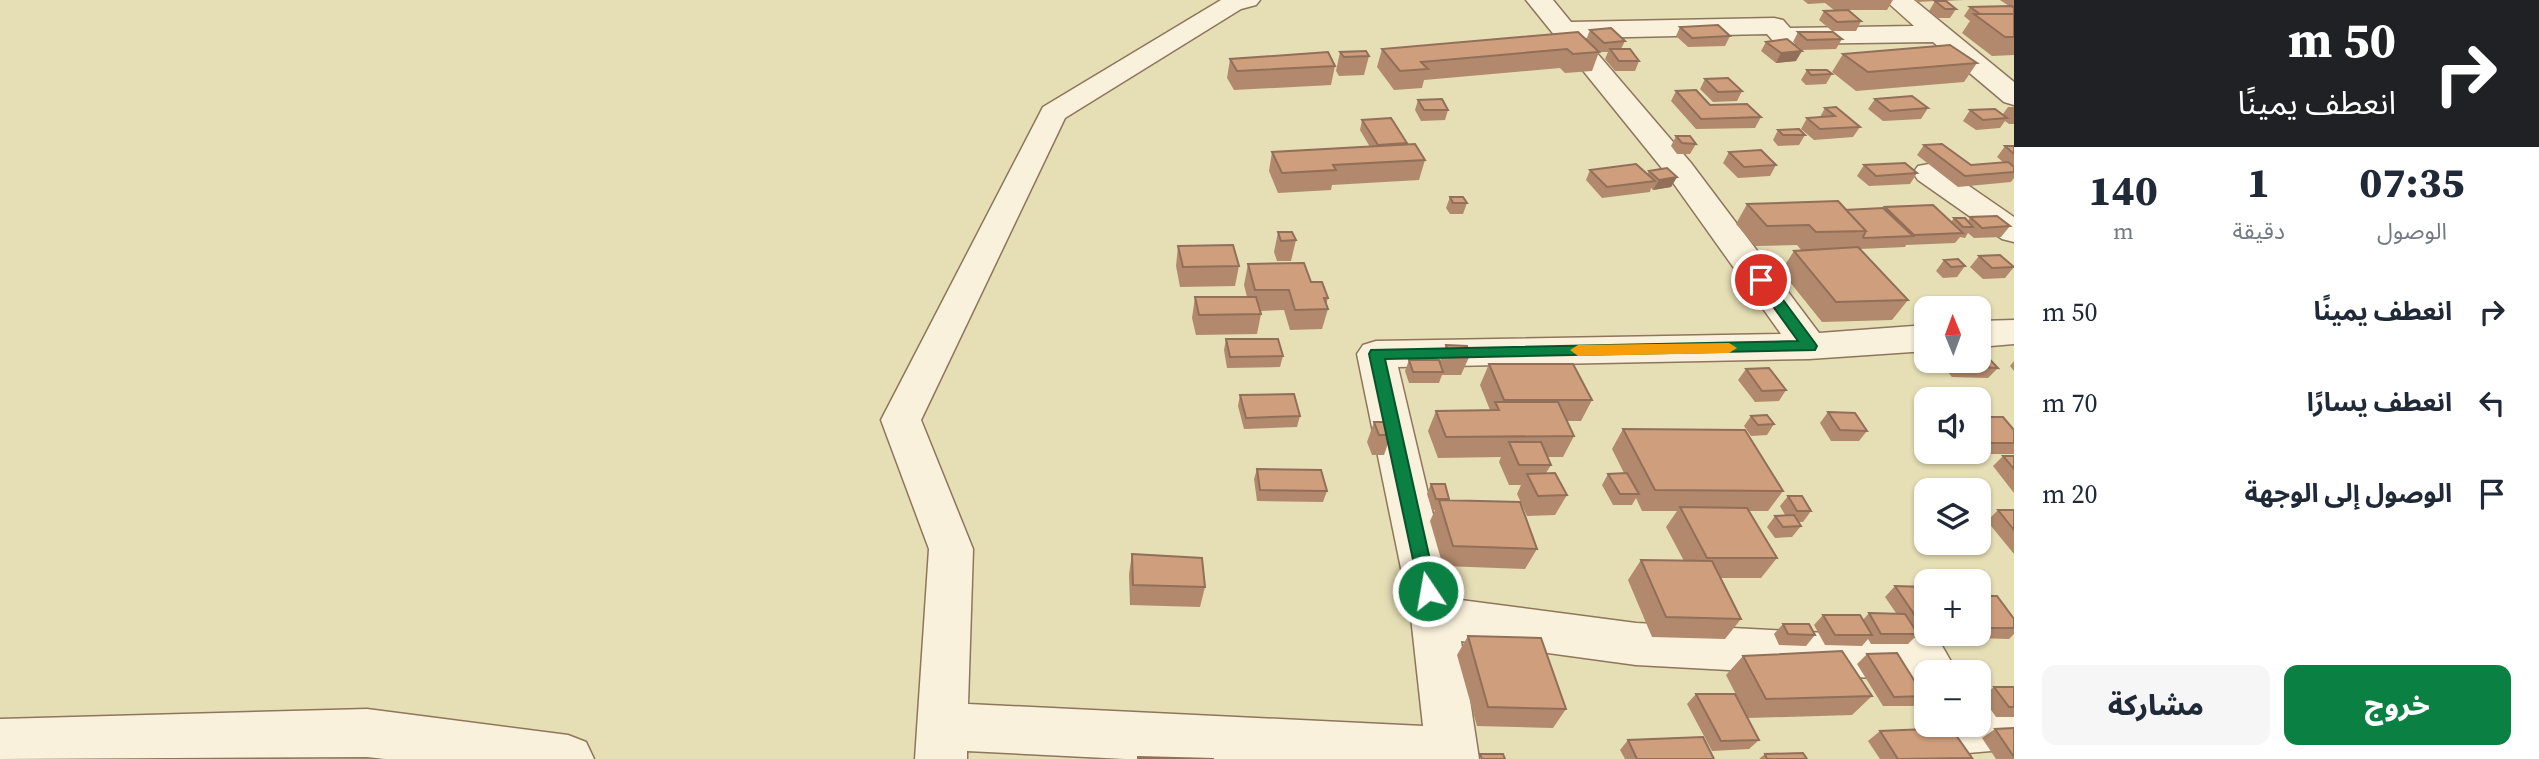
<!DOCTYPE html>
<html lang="ar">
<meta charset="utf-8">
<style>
:root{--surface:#fff;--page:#f6f6f7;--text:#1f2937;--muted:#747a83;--accent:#0b8043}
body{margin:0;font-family:"Source Serif 4","Noto Sans Arabic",serif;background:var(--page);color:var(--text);direction:rtl;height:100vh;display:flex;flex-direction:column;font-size:26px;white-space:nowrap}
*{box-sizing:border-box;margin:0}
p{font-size:23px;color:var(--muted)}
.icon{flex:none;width:38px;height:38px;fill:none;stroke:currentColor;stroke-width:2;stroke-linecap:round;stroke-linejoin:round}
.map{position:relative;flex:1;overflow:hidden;direction:ltr}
.panel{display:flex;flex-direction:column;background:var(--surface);width:525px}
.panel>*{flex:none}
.top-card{background:#202124;color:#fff;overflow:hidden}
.needle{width:46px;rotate:359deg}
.tools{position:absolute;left:1914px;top:296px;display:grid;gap:14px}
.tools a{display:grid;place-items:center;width:77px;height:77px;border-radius:14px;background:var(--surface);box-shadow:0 2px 5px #0004;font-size:35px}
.pin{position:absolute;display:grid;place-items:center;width:60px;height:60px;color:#fff;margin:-30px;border:4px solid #fff;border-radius:50%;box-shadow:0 2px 7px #0007}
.me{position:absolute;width:77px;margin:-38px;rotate:348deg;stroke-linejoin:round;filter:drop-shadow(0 0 5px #0008)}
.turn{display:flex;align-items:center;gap:24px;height:147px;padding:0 28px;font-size:32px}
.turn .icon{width:91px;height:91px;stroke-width:2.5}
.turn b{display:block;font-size:49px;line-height:60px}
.eta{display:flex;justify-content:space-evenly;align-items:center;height:119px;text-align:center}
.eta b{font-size:42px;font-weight:800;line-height:49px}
.primary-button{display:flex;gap:14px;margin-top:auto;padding:14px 28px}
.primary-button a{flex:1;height:80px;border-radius:14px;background:var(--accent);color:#fff;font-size:28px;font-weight:800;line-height:80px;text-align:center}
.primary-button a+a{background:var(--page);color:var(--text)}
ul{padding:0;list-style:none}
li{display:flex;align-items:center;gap:21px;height:91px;padding:0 28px}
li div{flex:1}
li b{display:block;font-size:26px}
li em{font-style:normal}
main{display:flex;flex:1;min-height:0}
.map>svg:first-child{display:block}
.farmland{fill:#e6deb5;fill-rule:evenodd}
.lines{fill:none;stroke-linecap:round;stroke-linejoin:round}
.minor-casing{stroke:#8d765c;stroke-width:3}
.minor{fill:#faf1dc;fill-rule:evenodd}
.wall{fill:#b2896c}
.shaded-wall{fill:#916f58}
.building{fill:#cf9f7d;stroke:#916f58;stroke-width:2}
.route{fill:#0b8043;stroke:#07532c;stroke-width:2}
.slow{fill:#f59e0b}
</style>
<main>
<section class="panel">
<div class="top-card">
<div class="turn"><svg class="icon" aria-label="right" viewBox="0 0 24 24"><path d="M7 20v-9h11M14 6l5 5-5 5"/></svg><div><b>50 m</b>انعطف يمينًا</div></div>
</div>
<div class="eta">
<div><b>07:35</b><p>الوصول</p></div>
<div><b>1</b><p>دقيقة</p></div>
<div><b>140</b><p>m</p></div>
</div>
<ul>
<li><svg class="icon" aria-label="right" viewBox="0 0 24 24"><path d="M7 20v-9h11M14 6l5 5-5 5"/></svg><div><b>انعطف يمينًا</b></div><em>50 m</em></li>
<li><svg class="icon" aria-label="left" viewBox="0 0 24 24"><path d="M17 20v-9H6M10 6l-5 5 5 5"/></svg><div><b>انعطف يسارًا</b></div><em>70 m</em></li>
<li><svg class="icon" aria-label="arrive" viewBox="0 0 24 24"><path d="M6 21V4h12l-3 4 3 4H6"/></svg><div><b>الوصول إلى الوجهة</b></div><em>20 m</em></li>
</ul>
<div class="primary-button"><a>خروج</a><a>مشاركة</a></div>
</section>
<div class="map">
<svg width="2014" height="759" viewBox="0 0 2014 759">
<rect width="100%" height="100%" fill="#f0e4c8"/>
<path class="farmland" d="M0,0H2014V759H0ZM1927,308H1979V360H1927ZM1927,399H1979V452H1927ZM1927,490H1979V542H1927ZM1927,581H1979V634H1927ZM1927,672H1979V724H1927Z"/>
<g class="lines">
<g class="minor-casing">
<path id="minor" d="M1221,0H1260L1256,5L1241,9L1065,118L921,420L973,549L968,704L1423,726L1411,617L1357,354L1363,345L1376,341L1781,334L1669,177L1526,0H1553L1571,22L1774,18L1783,20L1790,28L1914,26L1885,0H1914L2014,82V105L2004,102L1933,42L1783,44L1774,42L1767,34L1584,38L1691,163L1819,333L1927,325V351L1809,359L1398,367L1453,599L1636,623L1924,638L1941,644L1957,672H1927V691L1916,687L1911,680L1636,665L1461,641L1479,759H1125L967,751V759H915L929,549L881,420L1043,107Z
M1929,164L1940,166L2014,217V242L2002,239L1918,180L1913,173L1918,166Z
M2014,320V344L1979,347V321Z
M2014,703V749L1968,753L1950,746L1943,729L1945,724H1979V705Z
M367,709L568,735L586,742L594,759H385L367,757L0,759V719Z"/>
</g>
<use href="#minor" class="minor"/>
</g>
<path class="wall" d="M1803,0H1893L1887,10H1834L1825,3L1808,4Z
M1914,0H1964L1943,1L1956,9L1950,18H1938L1929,11L1935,1L1917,2Z
M2000,0H2014V55L1992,56L1962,33L1970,21L1964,16L1970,7L2009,6Z
M1824,11L1861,21L1856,31H1832L1819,20Z
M1680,27L1730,36L1725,46L1688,47L1676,36Z
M1590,30L1625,41L1621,49L1639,61L1635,71H1615L1605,59L1608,52H1600L1586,40Z
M1578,32L1599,52L1592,71L1565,73L1560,68L1424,80L1422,88L1394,90L1377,67L1382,49Z
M1798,32L1842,39L1836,49L1802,50L1793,42Z
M1766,42L1796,61L1776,63L1761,51Z
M1340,52L1369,56L1364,75L1339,76L1336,71Z
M1843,54L1977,63L1964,82L1856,91L1832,72Z
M1230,59L1335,66L1331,85L1234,90L1227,78Z
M1807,70L1832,74L1826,84L1806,85L1801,80Z
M1705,79L1742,91L1737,101L1713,102L1700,89Z
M1676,91L1710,105L1761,117L1755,128L1696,129L1671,101Z
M1875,99L1928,108L1921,119L1883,121L1868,109Z
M1418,100L1448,110L1445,120L1421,121L1415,110Z
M2008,107H2014V124H2009L2005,121L2000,128L1976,130L1963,121L1970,110L2003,114Z
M1825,108L1860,127L1853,137L1814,140L1801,129L1807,118L1820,117Z
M1362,120L1407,143V145L1425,160L1419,180L1332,185L1331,190L1278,193L1269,171L1272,152L1370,147L1360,130Z
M1778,130L1805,135L1799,145L1778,146L1773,140Z
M1676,136L1696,144L1690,154H1677L1671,146Z
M1924,145L1971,165L2004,163L1997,157L2005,146H2014V178L2011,182L1958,187L1917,155Z
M1729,152L1776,165L1770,176L1738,178L1723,163Z
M1864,165L1917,173L1910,184L1869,186L1857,176Z
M1590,170L1647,174L1649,171L1677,177L1671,187L1653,190L1651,188L1650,192L1602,198L1586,180Z
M1450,197L1467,203L1463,214H1450L1446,208Z
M1747,204L1846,210L1884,209L1885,207L1951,222L1954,218L1968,221L1970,217L2010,226L2001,237L1974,238L1968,233L1965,238L1960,237L1955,243L1906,245L1905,247L1859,249L1908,300L1892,320L1822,322L1781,271L1794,251H1802L1797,245L1755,246L1736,224Z
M1278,232L1296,240L1291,261H1277L1274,252Z
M1178,246L1239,266L1235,286L1180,287L1176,266Z
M1979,256L2014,267L2005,278L1983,279L1970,267Z
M1944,260L1965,266L1957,277L1943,278L1936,271Z
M1248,264L1311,282L1328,298L1326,305L1328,309L1322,329L1290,330L1284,310L1260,311L1261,314L1257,334L1196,335L1192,318L1195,297H1247L1244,285Z
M1226,339L1283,356L1280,367L1227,368L1224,350Z
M1446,345L1470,355L1461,375H1442L1439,383H1409L1405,371L1409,360L1439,363Z
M1938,360H1979L1998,368L1988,378L1952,377Z
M2014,361V371L2010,366Z
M1489,364L1592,400L1581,421H1567L1574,436L1563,457H1547L1551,465L1546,473L1567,495L1555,515L1527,516L1517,494L1521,485H1509L1499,462L1501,457L1438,458L1428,431L1436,411L1490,410L1480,385Z
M1746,369L1786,390L1779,401L1755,402L1738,380Z
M1240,395L1300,416L1297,427L1244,429L1238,406Z
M1828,412L1867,431L1859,441H1831L1820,423Z
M1751,416L1774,424L1767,435L1751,436L1744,426Z
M1979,417L2014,430V454H1981L1979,451Z
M1374,422L1391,435L1384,455H1372L1367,442Z
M1623,429L1783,491L1768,511H1749L1777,558L1761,578H1720L1741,619L1725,639L1652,637L1628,580L1641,560L1684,561L1666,527L1677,511H1642L1636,498L1632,505H1613L1602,485L1608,474L1624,473L1612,449Z
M2003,456H2014V493L1993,466Z
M1257,469L1327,491L1323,502L1257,501L1254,479Z
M1431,484L1449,499V501L1537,549L1525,569L1443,566L1430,521L1435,510H1432L1427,494Z
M1788,496L1811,511L1803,522H1798L1801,526L1792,537L1775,538L1767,527L1775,516L1785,515L1780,506Z
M1998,510H2014V554L1987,521Z
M1132,554L1205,587L1200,607L1130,605L1129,574Z
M1895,586L1927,587V630H1916L1918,634L1908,644H1871L1868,639L1862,646L1825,645L1814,625L1823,615L1863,620L1869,613H1896L1885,597Z
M1979,596L2014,619V634L2009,639L1975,638L1971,634H1979Z
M1783,624L1815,635L1806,646L1779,645L1774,634Z
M1468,636L1566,709L1553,728L1477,726L1457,655Z
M1867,654L1924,696L1913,706H1883L1857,664Z
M1743,656L1872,696L1852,715L1748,718L1726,675Z
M1994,687H2014V717H1996L1982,697Z
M1696,694L1759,740L1749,749L1712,751L1687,704Z
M2014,728V759H1996L1982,738L1995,729Z
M1880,731L1972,758L1970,759H1880L1868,741Z
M1628,740L1714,759H1625L1620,750Z
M1765,754L1807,759H1759Z"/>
<path class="shaded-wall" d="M1802,51L1796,61L1776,63L1781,53Z
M1677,177L1671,187L1653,190L1659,180Z"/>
<path class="building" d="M1935,1H1946L1956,9H1945Z
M2012,6L2014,8V14H1980L1970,7Z
M1848,10L1861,21L1837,22L1824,11Z
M1974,14H2014V37H2005Z
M1718,25L1730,36L1692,38L1680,27Z
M1611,28L1625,41L1604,43L1590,30Z
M1578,32L1599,52L1573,54L1567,49L1421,62L1428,69L1400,71L1382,49Z
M1798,32H1833L1842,39L1807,40Z
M1787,39L1802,51L1781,53L1766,42Z
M1950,45L1977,63L1868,72L1843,54Z
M1610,49H1630L1639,61H1619Z
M1366,51L1369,56L1344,57L1340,52Z
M1328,52L1335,66L1237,71L1230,59Z
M1807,70H1827L1832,74L1811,75Z
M1728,78L1742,91L1718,92L1705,79Z
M1696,90L1710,105L1747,104L1761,117L1701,119L1676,91Z
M1912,96L1928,108L1890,111L1875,99Z
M1442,99L1448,110H1424L1418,100Z
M1836,107L1860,127L1820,129L1807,118L1835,116L1825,108Z
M1995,109L2007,118L1983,120L1970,110Z
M1391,118L1407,143L1378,145L1362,120Z
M1799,129L1805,135H1783L1778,130Z
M1676,136H1690L1696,144L1682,143Z
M1415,144L1425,160L1333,165L1336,170L1282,173L1272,152Z
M1942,144L1971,165L2008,162L2014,167V172L1965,176L1924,145Z
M2005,146H2014V154Z
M1761,150L1776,165L1744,167L1729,152Z
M1905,163L1917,173L1876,176L1864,165Z
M1636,164L1655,181L1607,187L1590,170Z
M1667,168L1677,177L1659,180L1649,171Z
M1450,197H1463L1467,203H1453Z
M1838,201L1866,231L1816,232L1809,225L1767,226L1747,204Z
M1933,205L1963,233L1914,235L1885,207Z
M1883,208L1913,236L1864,238L1863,237L1866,231L1846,210Z
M1997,216L2010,226L1982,228L1970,217Z
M1954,218H1965L1973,227H1963Z
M1278,232H1292L1296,240L1281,241Z
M1233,245L1239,266L1183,267L1178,246Z
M1858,247L1908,300L1836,302L1794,251Z
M2000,255L2014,267L1992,268L1979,256Z
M1958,259L1965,266L1951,267L1944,260Z
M1304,263L1311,282H1322L1328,298H1324L1328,309L1295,310L1289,290H1255L1248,264Z
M1195,297H1256L1261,314L1199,315Z
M1226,339H1278L1283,356L1230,357Z
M1446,345L1467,346L1470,355L1449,354Z
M1979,348L1998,368L1961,366L1956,360H1979Z
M1409,360H1439L1443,372H1413Z
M1489,364H1573L1592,400H1504Z
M1769,368L1786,390L1762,391L1746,369Z
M1294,394L1300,416L1246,418L1240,395Z
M1495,402H1558L1574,436L1446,437L1436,411L1499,410Z
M1828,412L1855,413L1867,431L1840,430Z
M1767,415L1774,424L1758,425L1751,416Z
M1979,417H2003L2014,430V443H1991L1979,429Z
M1374,422H1386L1391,435H1379Z
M1623,429L1745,430L1783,491L1655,490Z
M1509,442H1541L1551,465H1519Z
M2003,456H2014V469Z
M1257,469L1321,470L1327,491L1260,490Z
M1555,473L1567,495L1538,496L1527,474Z
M1627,473L1639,494H1620L1608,474Z
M1431,484H1445L1449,499H1436Z
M1788,496H1802L1811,511H1797Z
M1439,500L1520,502L1537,549L1453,546Z
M1680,507L1747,508L1777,558H1707Z
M1998,510H2014V530Z
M1794,515L1801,526L1783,527L1775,516Z
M1132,554L1202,558L1205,587L1133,585Z
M1641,560L1712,561L1741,619L1666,617Z
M1895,586L1927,587V620H1918Z
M1979,596H1997L2014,619V628H1986L1979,618Z
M1869,613L1905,614L1918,634H1881Z
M1823,615H1860L1872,635H1835Z
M1783,624H1809L1815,635L1788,634Z
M1468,636L1541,638L1566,709L1488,707Z
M1842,651L1872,696L1766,699L1743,656Z
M1897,653L1924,696L1894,697L1867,654Z
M1994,687H2014V707H2009Z
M1696,694H1735L1759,740L1721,741Z
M1951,728L1972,758L1898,759L1880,731Z
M2014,728V757L1995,729Z
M1703,737L1714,759H1637L1628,740Z
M1803,753L1807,759H1767L1765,754Z
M1480,754H1503L1505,759H1482Z
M1138,757L1214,759H1138Z"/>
<path class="route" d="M1761,276L1766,277L1815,343L1817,346L1815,350L1385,359L1437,591L1435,597L1428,599L1421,597L1369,354L1371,350L1798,341L1754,280Z"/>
<path class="slow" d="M1729,343L1737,348L1729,353L1578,356L1570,350L1578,345Z"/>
</svg>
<div class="tools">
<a><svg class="needle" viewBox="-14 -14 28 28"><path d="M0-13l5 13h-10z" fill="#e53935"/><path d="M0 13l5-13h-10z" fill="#747a83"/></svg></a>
<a><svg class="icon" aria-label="sound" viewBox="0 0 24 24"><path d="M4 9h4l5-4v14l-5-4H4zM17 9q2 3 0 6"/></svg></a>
<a><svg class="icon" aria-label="layers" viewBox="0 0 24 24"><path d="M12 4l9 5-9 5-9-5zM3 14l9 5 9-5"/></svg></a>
<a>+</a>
<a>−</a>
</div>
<div class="pin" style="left:1761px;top:280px;background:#d93025"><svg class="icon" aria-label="arrive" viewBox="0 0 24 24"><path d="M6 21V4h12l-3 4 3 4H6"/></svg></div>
<svg class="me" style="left:1428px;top:591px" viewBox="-20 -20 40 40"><circle r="17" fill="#0b8043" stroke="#fff" stroke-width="3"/><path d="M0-11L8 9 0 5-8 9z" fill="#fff"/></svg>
</div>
</main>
